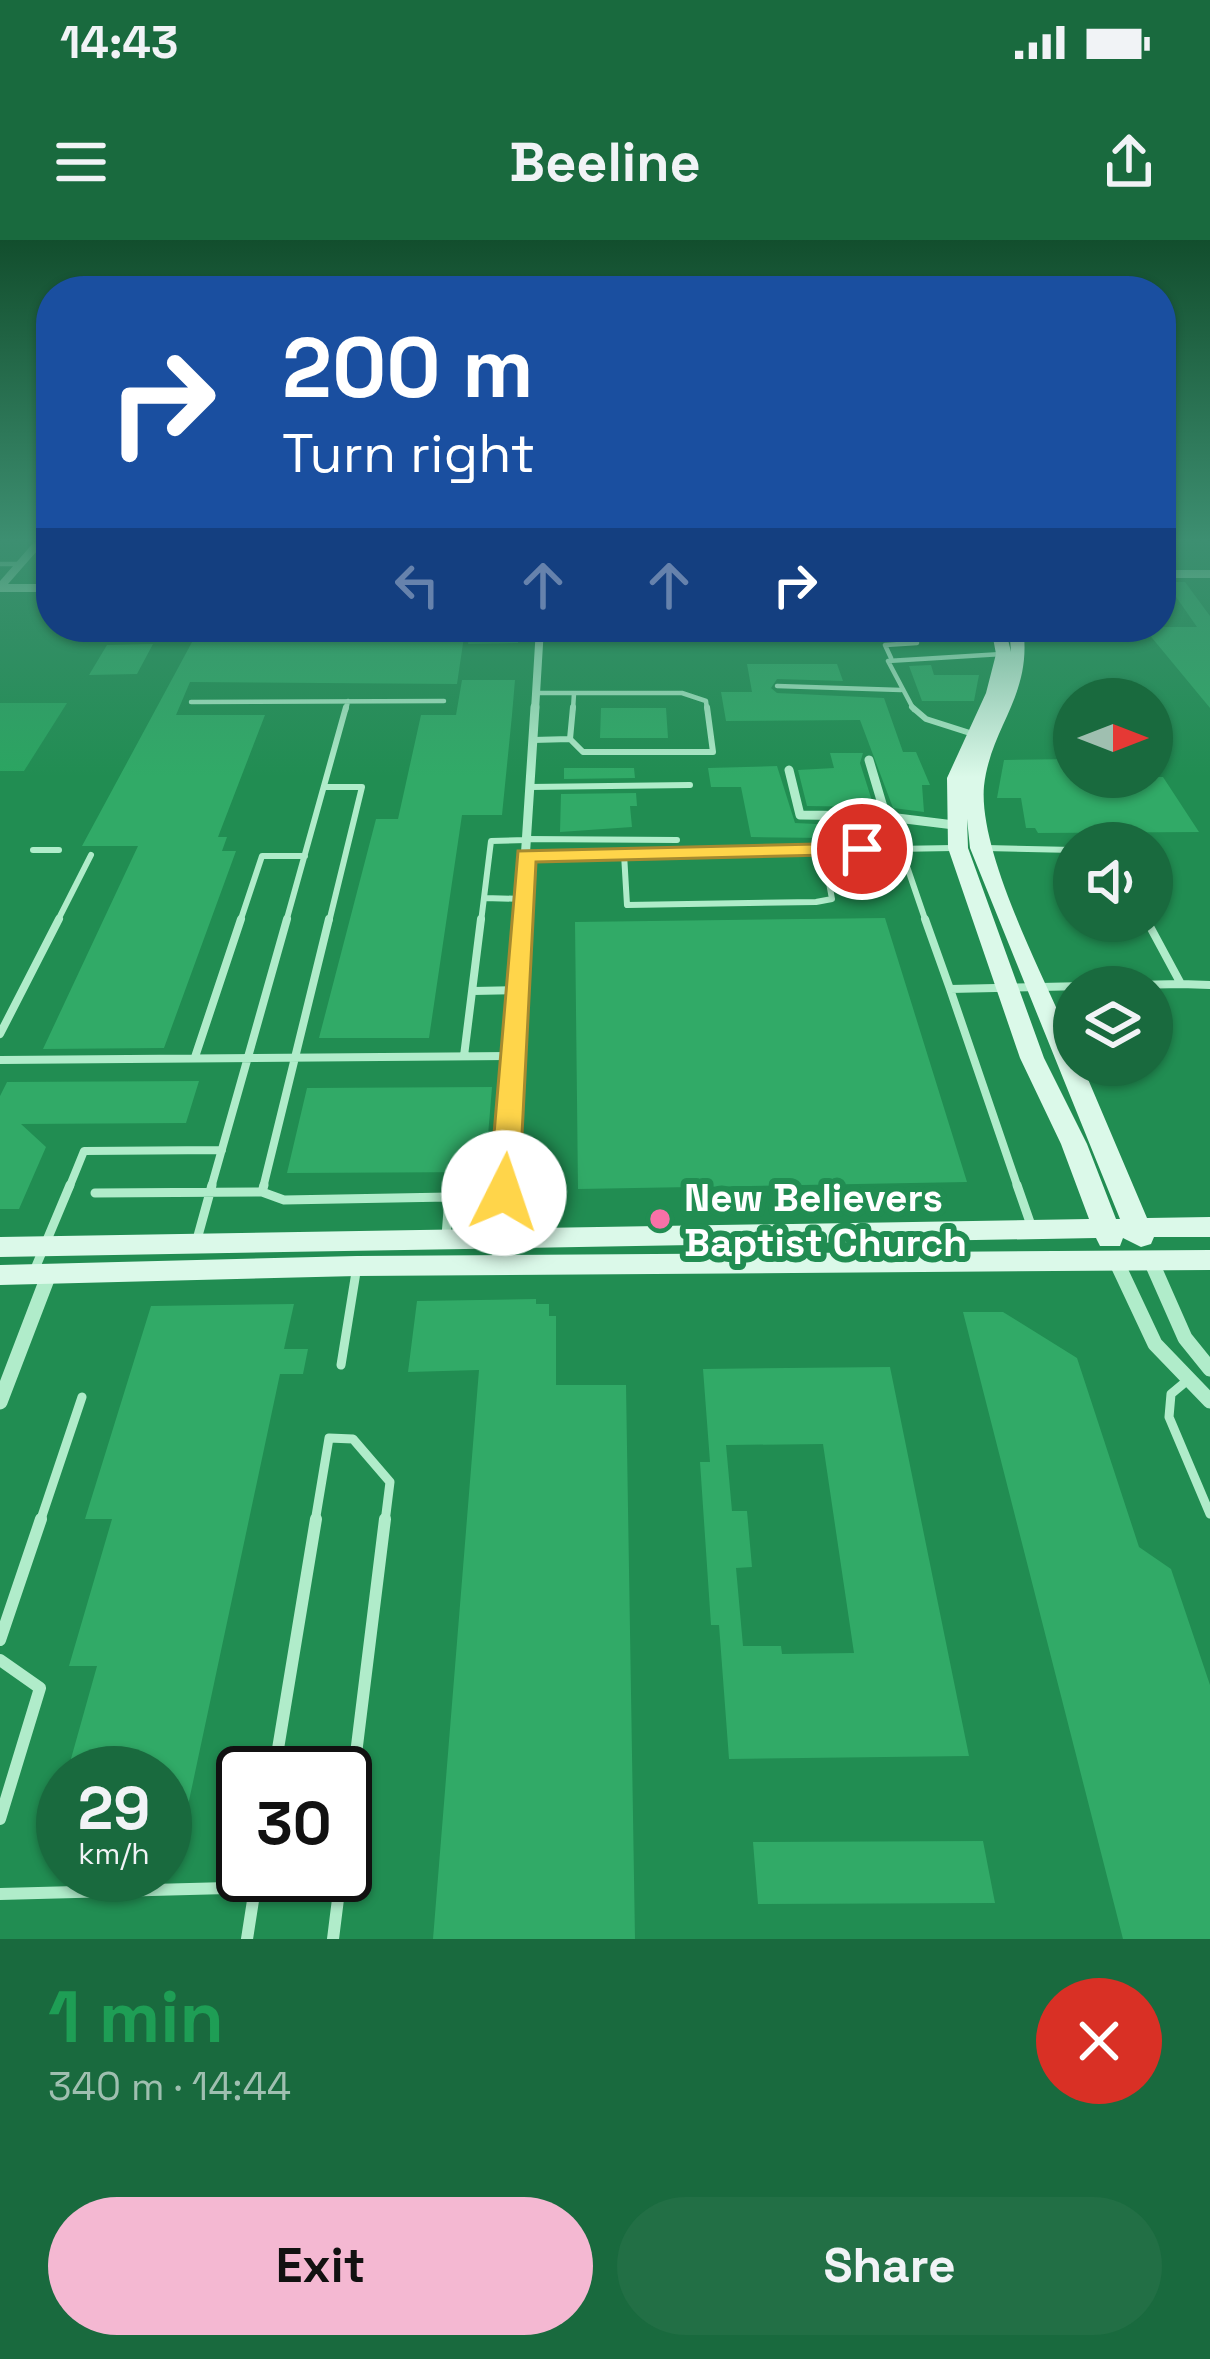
<!DOCTYPE html>
<meta charset="utf-8">
<style>
:root{--surface:#196a3e;--page:#226f45;--text:#f1f3f6;--muted:#9fbfb0;--accent:#f4b8d2}
body{margin:0;font-family:"Space Grotesk",sans-serif;background:var(--page);color:var(--text);height:100vh;display:flex;flex-direction:column;font-size:45px;white-space:nowrap}
*{box-sizing:border-box;margin:0}
p{font-size:39px;color:var(--muted)}
.icon{flex:none;width:66px;height:66px;fill:none;stroke:currentColor;stroke-width:2;stroke-linecap:round;stroke-linejoin:round}
.map{position:relative;height:1699px;overflow:hidden}
.side{display:flex;flex-direction:column;background:var(--surface);flex:1}
.side>*{flex:none}
.banner{position:absolute;left:36px;top:36px;width:1140px;height:366px;border-radius:48px;box-shadow:0 3px 9px #0004;background:#1a4fa0;color:#fff;overflow:hidden}
.needle{width:78px;rotate:90deg}
.controls{position:absolute;left:1053px;top:438px;display:grid;gap:24px}
.controls a{display:grid;place-items:center;width:120px;height:120px;border-radius:50%;background:var(--surface);box-shadow:0 3px 9px #0004;font-size:60px}
.speed{position:absolute;left:36px;top:1506px;display:flex;gap:24px;font-size:60px;font-weight:700;text-align:center}
.speed>*{display:grid;place-content:center;width:156px;height:156px;border-radius:50%;background:var(--surface);box-shadow:0 3px 9px #0004;line-height:1}
.speed small{font-size:30px;font-weight:400}
.speed .limit{border:6px solid #111;border-radius:18px;background:#fff;color:#111}
.pin{position:absolute;display:grid;place-items:center;width:102px;height:102px;color:#fff;margin:-51px;border:6px solid #fff;border-radius:50%;box-shadow:0 3px 12px #0007}
.me{position:absolute;width:132px;margin:-66px;rotate:4deg;stroke-linejoin:round;filter:drop-shadow(0 0 9px #0008)}
.turn{display:flex;align-items:center;gap:42px;height:252px;padding:0 48px;font-size:54px}
.turn .icon{width:156px;height:156px;stroke-width:2.5}
.turn b{display:block;font-size:84px;line-height:102px}
.lanes{display:flex;align-items:center;height:114px;padding:0 48px;background:#0003;justify-content:center;gap:60px;direction:ltr}
.lanes .off{opacity:.35}
.round{display:grid;place-items:center;flex:none;width:126px;height:126px;border-radius:63px;background:var(--page)}
.summary{display:flex;align-items:center;justify-content:space-between;height:204px;padding:0 48px}
h1{font-size:72px;font-weight:700;line-height:90px;color:#1e9e55}
.button{display:flex;gap:24px;margin-top:auto;padding:24px 48px}
.button a{flex:1;height:138px;border-radius:72px;background:var(--accent);color:#111;font-size:48px;font-weight:700;line-height:138px;text-align:center}
.button a+a{background:var(--page);color:var(--text)}
.status{display:flex;justify-content:space-between;align-items:center;height:84px;padding:0 60px;background:var(--surface);direction:ltr}
.status svg{height:33px;fill:currentColor}
header{display:flex;justify-content:space-between;align-items:center;height:156px;padding:0 48px;background:var(--surface);font-size:54px;font-weight:700}
.map>svg:first-child{display:block}
.green{fill:#2ba561}
.building{fill:#31aa67;fill-rule:evenodd}
.lines{fill:none;stroke-linecap:round;stroke-linejoin:round}
.service-far4{stroke:#b0ecca;stroke-width:4.5}
.service-far3{stroke:#b0ecca;stroke-width:6}
.service-far2{stroke:#b0ecca;stroke-width:8}
.service-far1{stroke:#b0ecca;stroke-width:9}
.service{stroke:#b0ecca;stroke-width:12}
.minor-far3{stroke:#b0ecca;stroke-width:8}
.minor-far2{stroke:#b0ecca;stroke-width:9}
.minor-far1{stroke:#b0ecca;stroke-width:12}
.minor{stroke:#b0ecca;stroke-width:15}
.secondary{fill:#dbf9e9;fill-rule:evenodd}
.route{fill:#ffd54a;stroke:#a68a30;stroke-width:3}
.poi-dot{fill:#f871a7;stroke:#218d52;stroke-width:4.5}
.labels{text-anchor:middle;stroke-width:12;stroke-linejoin:round;paint-order:stroke}
.poi-label{font-size:39px;font-weight:bold;fill:#fff;stroke:#218d52;text-anchor:start}
</style>
<div class="status"><b>14:43</b><svg viewBox="0 0 49 12"><path d="M0 12V9h3v3zM5 12V6h3v6zM10 12V3h3v9zM15 12V0h3v12zM26 1h20v11H26zM47 4h2v5h-2z"/></svg></div>
<header><svg class="icon" aria-label="menu" viewBox="0 0 24 24"><path d="M4 6h16M4 12h16M4 18h16"/></svg>Beeline<svg class="icon" aria-label="share" viewBox="0 0 24 24"><path d="M12 15V3M7 8l5-5 5 5M5 13v7h14v-7"/></svg></header>
<div class="map">
<svg width="1210" height="1699" viewBox="0 0 1210 1699">
<rect width="100%" height="100%" fill="#218d52"/>
<path class="green" d="M0,463H67L24,531H0Z"/>
<path class="building" d="M1161,342H1185L1210,376V468L1143,387H1197L1172,351H1161Z
M471,387H519L518,403L468,404Z
M465,390L457,444L190,442L176,475H265L218,597H227L222,611H236L164,808L43,809L138,606H82L198,391Z
M153,404L137,434L89,435L107,405Z
M747,424H837L843,441L777,439L771,448L777,453L884,458L903,512H916L930,545H922L924,572L893,568L860,480L726,481L721,452H752Z
M931,425L934,435H979L974,461H922L909,426Z
M462,440H515L512,475L502,575H462L429,798H319L376,579H398L421,475H456Z
M601,468H666L668,498H600Z
M830,513H863L860,523L874,567L807,566L798,530L834,528Z
M1074,519V537H1163L1199,592L1038,593L1035,588H1026L1021,558H997L1004,520Z
M777,526L795,583L901,588L906,599L751,597L741,547H711L708,528Z
M564,528H634L635,538L564,539Z
M636,553L637,566H630L632,587L560,592L561,554Z
M885,678L967,942L578,949L575,682Z
M199,841L186,883L21,884L46,907L19,969H0V856L7,842Z
M492,847L485,932L287,933L307,848Z
M536,1059V1064H549V1076H556V1145H626L635,1699H433L479,1130L408,1132L417,1061Z
M294,1064L284,1109H308L303,1134H280L180,1603H165V1533H67L97,1426H69L112,1279H85L151,1066Z
M963,1072H1003L1077,1118L1139,1307L1171,1329L1210,1445V1699H1123Z
M890,1127L969,1516L729,1519L719,1385H711L700,1222H710L703,1129ZM823,1204L854,1413L782,1414L781,1406H743L736,1328L752,1327L747,1271H732L726,1205Z
M983,1601L995,1663L758,1664L753,1602Z"/>
<g class="lines">
<path class="service-far4" d="M0,324H20
M891,418L885,405L917,403
M777,446L901,450
M536,453H574
M574,453H682L706,461L707,470
M191,462L444,461
M346,470L348,461
M573,470L574,453
M914,470L888,421L1002,414"/>
<path class="service-far3" d="M573,467L570,499L583,512H713L707,467
M912,467L926,479L973,494
M533,500L570,499
M324,547H362L329,682
M530,547L690,545
M527,599L677,600
M986,608L1074,610
M901,609L926,682
M33,610H59
M624,614L627,665L816,662L832,659L823,610
M526,615L953,608
M484,658L523,659
M57,682L91,615
M240,682L262,616H305
M286,682L346,467
M481,682L491,601L526,600"/>
<path class="service-far2" d="M925,679L950,749L1181,744L1147,681
M1181,744L1210,745
M950,749L1018,948
M473,751L516,750
M0,794L59,679
M464,816L481,679
M195,817L241,679
M0,820L513,816
M69,948L84,911L222,910
M211,948L287,679
M263,948L329,679"/>
<path class="service-far1" d="M1017,945L1032,988
M262,952L264,945
M95,953L262,952L284,960L449,957L446,996
M196,1003L212,945
M34,1031L70,945
M341,1125L357,1026
M1189,1139L1171,1154L1169,1177L1210,1274
M40,1282L82,1157
M315,1282L329,1198L353,1199L390,1242L385,1282"/>
<path class="service" d="M0,1400L41,1279
M0,1420L40,1448L0,1579
M274,1533L316,1279
M345,1603L385,1279
M0,1654L340,1645
M247,1699L257,1635
M333,1699L341,1635"/>
<path class="minor-far3" d="M1161,334H1210
M0,347L42,299
M0,348H51
M535,470L540,388"/>
<path class="minor-far2" d="M869,520L886,577
M789,530L800,575L881,576L954,585
M521,682L535,467"/>
<path class="minor-far1" d="M504,948L521,679"/>
<path class="minor" d="M1116,1021L1155,1104L1210,1161
M1151,1021L1185,1098L1210,1129
M499,1026L504,945
M0,1162L49,1034"/>
<path class="secondary" d="M991,387H1005L1011,412L1009,387H1023C1033,456 991,485 984,546C978,614 1046,741 1074,807V825H1082L1147,978L1210,977V997H1154L1151,1004L1141,1007L1123,998L1120,1006H1100L1096,998L0,1017V997L1089,979L1061,904L1020,818L948,608L947,538L986,453L996,414ZM967,579L970,608L1120,979H1116L1087,904L1044,818L968,608Z
M1210,1010V1030L357,1036L0,1045V1025L357,1016Z"/>
</g>
<linearGradient id="sky" x2="0" y2="1"><stop stop-color="#124e2d"/><stop offset="0.56" stop-color="#3d8f71"/><stop offset="1" stop-color="#3d8f71" stop-opacity="0"/></linearGradient>
<rect width="1210" height="537" fill="url(#sky)"/>
<path class="route" d="M862,603L870,605V614L536,622L519,953L514,960H494L489,953L518,611Z"/>
<circle class="poi-dot" cx="660" cy="979" r="12"/>
<g class="labels">
<g class="poi-label">
<text x="684" y="971">New Believers<tspan x="684" dy="45">Baptist Church</tspan></text>
</g>
</g>
</svg>
<div class="controls">
<a><svg class="needle" viewBox="-14 -14 28 28"><path d="M0-13l5 13h-10z" fill="#e53935"/><path d="M0 13l5-13h-10z" fill="#9fbfb0"/></svg></a>
<a><svg class="icon" aria-label="sound" viewBox="0 0 24 24"><path d="M4 9h4l5-4v14l-5-4H4zM17 9q2 3 0 6"/></svg></a>
<a><svg class="icon" aria-label="layers" viewBox="0 0 24 24"><path d="M12 4l9 5-9 5-9-5zM3 14l9 5 9-5"/></svg></a>
</div>
<div class="speed"><div>29<small>km/h</small></div><div class="limit">30</div></div>
<div class="pin" style="left:862px;top:609px;background:#d93025"><svg class="icon" aria-label="arrive" viewBox="0 0 24 24"><path d="M6 21V4h12l-3 4 3 4H6"/></svg></div>
<svg class="me" style="left:504px;top:953px" viewBox="-20 -20 40 40"><circle r="19" fill="#fff"/><path d="M0-13L10 11 0 6-10 11z" fill="#ffd54a"/></svg>
<div class="banner">
<div class="turn"><svg class="icon" aria-label="right" viewBox="0 0 24 24"><path d="M7 20v-9h11M14 6l5 5-5 5"/></svg><div><b>200 m</b>Turn right</div></div>
<div class="lanes"><svg class="icon off" aria-label="left" viewBox="0 0 24 24"><path d="M17 20v-9H6M10 6l-5 5 5 5"/></svg><svg class="icon off" aria-label="ahead" viewBox="0 0 24 24"><path d="M12 20V5M6 11l6-6 6 6"/></svg><svg class="icon off" aria-label="ahead" viewBox="0 0 24 24"><path d="M12 20V5M6 11l6-6 6 6"/></svg><svg class="icon" aria-label="right" viewBox="0 0 24 24"><path d="M7 20v-9h11M14 6l5 5-5 5"/></svg></div>
</div>
</div>
<section class="side">
<div class="summary"><div><h1>1 min</h1><p>340 m · 14:44</p></div><a class="round" style="background:#d93025;color:#fff"><svg class="icon" aria-label="close" viewBox="0 0 24 24"><path d="M6 6l12 12M18 6L6 18"/></svg></a></div>
<div class="button"><a>Exit</a><a>Share</a></div>
</section>
